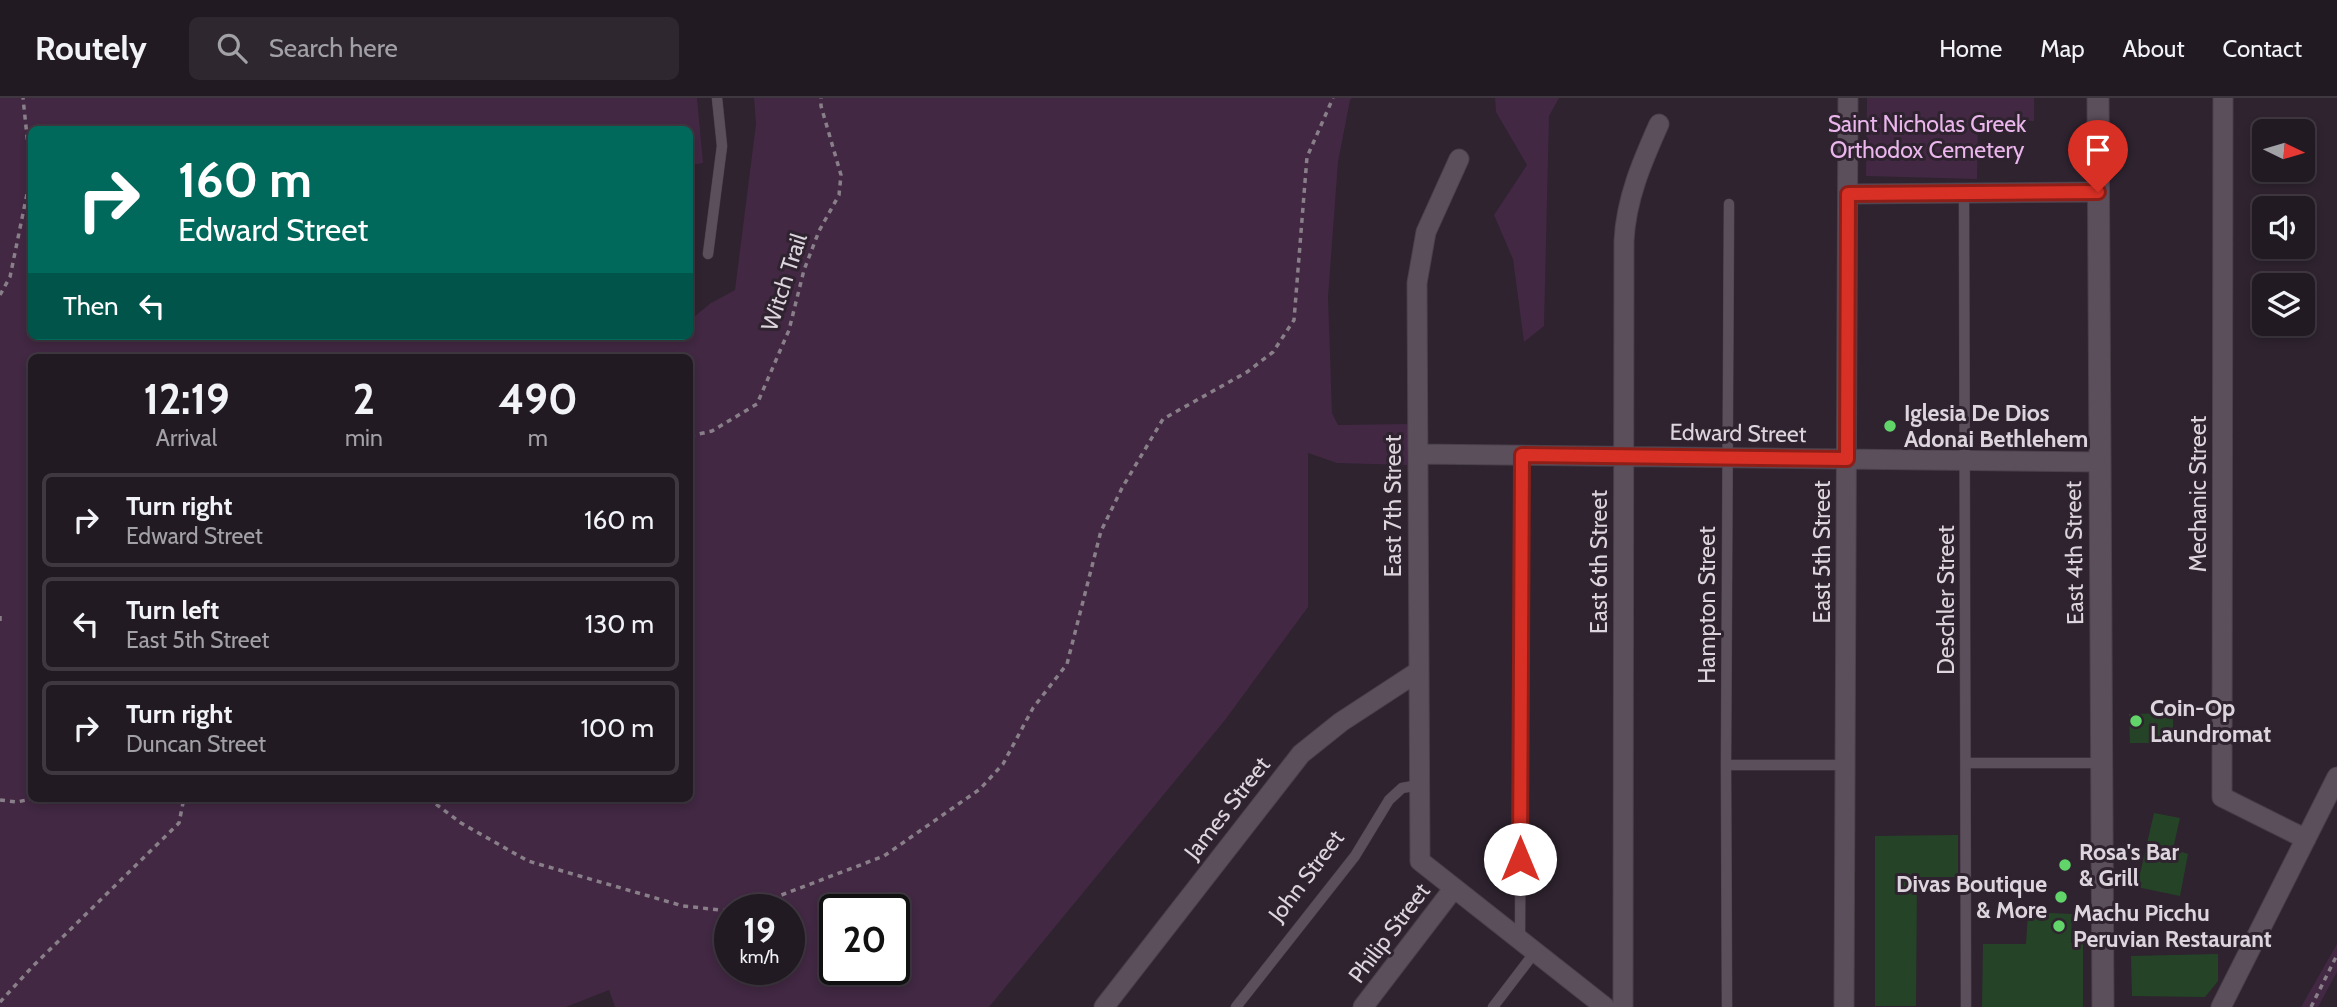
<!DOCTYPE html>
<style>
:root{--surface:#221a23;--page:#2e2730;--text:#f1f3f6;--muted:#a2a1a6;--line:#3f3841}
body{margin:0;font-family:Cabin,sans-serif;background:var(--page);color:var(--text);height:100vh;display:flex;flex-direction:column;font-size:26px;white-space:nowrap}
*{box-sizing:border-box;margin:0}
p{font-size:23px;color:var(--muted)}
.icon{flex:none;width:38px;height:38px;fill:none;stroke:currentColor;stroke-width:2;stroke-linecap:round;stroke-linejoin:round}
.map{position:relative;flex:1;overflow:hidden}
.sheet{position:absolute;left:28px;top:256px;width:665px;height:448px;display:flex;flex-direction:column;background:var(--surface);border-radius:10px;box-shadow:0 4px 10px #0003,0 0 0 2px var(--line)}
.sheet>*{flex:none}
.guide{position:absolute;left:28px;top:28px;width:665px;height:214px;border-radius:10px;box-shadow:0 4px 10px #0003,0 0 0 2px var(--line);background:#00695c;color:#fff;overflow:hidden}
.needle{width:46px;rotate:95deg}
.controls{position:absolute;left:2252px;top:21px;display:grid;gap:14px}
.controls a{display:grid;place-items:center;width:63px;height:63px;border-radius:10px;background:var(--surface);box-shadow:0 4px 10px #0003,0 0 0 2px var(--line);font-size:35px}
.speed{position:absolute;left:714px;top:796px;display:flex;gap:14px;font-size:35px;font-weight:700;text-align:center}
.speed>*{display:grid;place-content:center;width:91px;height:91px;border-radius:50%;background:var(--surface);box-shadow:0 4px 10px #0003,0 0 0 2px var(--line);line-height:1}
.speed small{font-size:18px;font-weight:400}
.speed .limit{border:4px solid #111;border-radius:10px;background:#fff;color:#111}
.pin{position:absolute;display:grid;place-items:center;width:60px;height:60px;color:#fff;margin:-72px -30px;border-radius:50% 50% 50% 0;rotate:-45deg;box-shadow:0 0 7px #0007}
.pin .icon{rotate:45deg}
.me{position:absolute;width:77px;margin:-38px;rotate:0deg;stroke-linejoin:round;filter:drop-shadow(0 0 5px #0008)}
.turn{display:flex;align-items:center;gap:24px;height:147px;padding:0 35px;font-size:32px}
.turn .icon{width:91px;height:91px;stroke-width:2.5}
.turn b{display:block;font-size:49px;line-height:60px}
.then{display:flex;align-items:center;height:66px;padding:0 35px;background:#0003;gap:14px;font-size:26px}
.eta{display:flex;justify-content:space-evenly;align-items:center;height:119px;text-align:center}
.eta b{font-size:42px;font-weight:700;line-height:49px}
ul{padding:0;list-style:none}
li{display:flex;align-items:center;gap:21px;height:94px;margin:0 14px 10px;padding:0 21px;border:4px solid var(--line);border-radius:10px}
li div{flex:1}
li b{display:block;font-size:26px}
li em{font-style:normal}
header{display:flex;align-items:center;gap:42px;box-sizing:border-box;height:98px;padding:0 35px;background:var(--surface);border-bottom:2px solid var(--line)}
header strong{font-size:33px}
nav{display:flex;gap:38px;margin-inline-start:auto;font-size:24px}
.search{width:490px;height:63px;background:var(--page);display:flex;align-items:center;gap:18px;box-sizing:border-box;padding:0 24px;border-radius:10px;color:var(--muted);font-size:26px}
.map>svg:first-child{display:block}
.green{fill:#422843;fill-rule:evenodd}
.building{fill:#254427}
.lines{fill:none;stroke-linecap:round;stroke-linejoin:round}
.service-casing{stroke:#4a404a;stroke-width:11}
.minor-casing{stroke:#4a404a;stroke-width:21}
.secondary-casing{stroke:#4a404a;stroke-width:23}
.path{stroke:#887f89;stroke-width:3.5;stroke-dasharray:5 5;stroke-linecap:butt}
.service{stroke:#5c4f5c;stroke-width:10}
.minor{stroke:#5c4f5c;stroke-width:19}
.secondary{stroke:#5c4f5c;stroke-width:21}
.route-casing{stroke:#8d1f18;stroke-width:18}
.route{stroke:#d93025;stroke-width:12}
.poi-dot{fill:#61d46a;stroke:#2e232f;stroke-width:2.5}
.labels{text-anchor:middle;stroke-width:6;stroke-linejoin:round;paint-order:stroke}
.park-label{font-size:23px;fill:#eab6ec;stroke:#2e232f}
.street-label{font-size:23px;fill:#ddd5dd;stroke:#2e232f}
.poi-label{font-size:23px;font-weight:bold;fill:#ddd5dd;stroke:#2e232f;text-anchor:start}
</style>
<header>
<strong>Routely</strong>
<div class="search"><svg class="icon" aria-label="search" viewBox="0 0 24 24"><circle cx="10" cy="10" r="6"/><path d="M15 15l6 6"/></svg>Search here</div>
<nav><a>Home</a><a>Map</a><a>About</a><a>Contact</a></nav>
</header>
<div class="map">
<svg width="2337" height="909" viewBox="0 0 2337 909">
<rect width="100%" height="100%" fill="#2e232f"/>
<path class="green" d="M0,0H697L703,65L690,67V32H32V238H690V222L711,205L735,192L756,26L754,0H1352L1350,2L1338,64L1328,199L1332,315L1338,327L1409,326L1407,367L1337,365L1308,355V509L1225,622L989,909H615L609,892L566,909H0ZM32,259H690V700H32ZM730,812H789V872H730ZM835,812H894V872H835Z
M1495,0H1559L1549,18L1544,228L1524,244L1513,161L1494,117L1527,67L1496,14Z
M1867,0H2034V23L1978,22L1977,81L1866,78Z
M2337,846V874L2318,909H2301Z"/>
<path class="building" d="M2173,615V645H2130L2129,616Z
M2154,715L2180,720L2173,751L2188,756L2180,798L2137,789Z
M1958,737V779H1917L1916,908H1875V738Z
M2028,814L2072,816L2071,845H2083V909H1982L1983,846H2026Z
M2218,856V883L2205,899L2132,898L2131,858Z"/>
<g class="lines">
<g class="service-casing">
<path id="service" d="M1964,95L1966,909
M708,156L722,48L717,0
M1966,665H2102
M1726,667H1845
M1520,842L1522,357
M1236,909L1355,758L1389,702L1402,690L1419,687
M1493,909L1535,854
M1727,909L1726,667L1729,106"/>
</g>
<g class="minor-casing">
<path id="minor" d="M2223,0L2222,699L2306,741
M1459,61L1426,134L1417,185L1420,763L1605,909
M1848,96L2098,94
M1418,356L2100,364
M1104,909L1301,656L1341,624L1419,573
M1363,909L1454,790
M1623,909L1624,143C1626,101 1642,64 1659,26
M1844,909L1848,0
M2221,909L2337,679"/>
</g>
<g class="secondary-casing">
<path id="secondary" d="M2098,0L2103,909"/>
</g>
<path class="path" d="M0,197L10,179L28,91V48L23,0
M690,338L712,333L757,306L789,232L804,172L819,133L839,97L841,77L821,8V0
M0,518V527
M428,700L461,725L528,763L683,808L730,813
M0,702L17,704L36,700
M734,812L750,809L884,758L980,691L1003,666L1033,610L1067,566L1101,433L1122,390L1163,321L1247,274L1273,254L1294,222L1307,59L1333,0
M0,904L33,868L179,725L184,700
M2311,909L2337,857"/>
<use href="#service" class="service"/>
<use href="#minor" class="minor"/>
<use href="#secondary" class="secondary"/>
</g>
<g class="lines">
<g class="route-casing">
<path id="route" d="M1520,761L1522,357L1847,361L1848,96L2098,94"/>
</g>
<use href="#route" class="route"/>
</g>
<g class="poi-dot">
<circle cx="1890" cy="328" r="7"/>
<circle cx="2136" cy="623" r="7"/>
<circle cx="2065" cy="767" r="7"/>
<circle cx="2061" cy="799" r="7"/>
<circle cx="2059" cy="828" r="7"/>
</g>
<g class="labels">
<g class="park-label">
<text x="1927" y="34">Saint Nicholas Greek<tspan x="1927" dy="26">Orthodox Cemetery</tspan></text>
</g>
<g class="street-label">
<text transform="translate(784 184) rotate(-72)" y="8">Witch Trail</text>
<text transform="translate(1738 335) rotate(1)" y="8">Edward Street</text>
<text transform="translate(2198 396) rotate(-90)" y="8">Mechanic Street</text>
<text transform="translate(1393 408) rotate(-90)" y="8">East 7th Street</text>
<text transform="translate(1822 454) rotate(-90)" y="8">East 5th Street</text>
<text transform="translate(2074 455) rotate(-91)" y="8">East 4th Street</text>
<text transform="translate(1599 464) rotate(-90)" y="8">East 6th Street</text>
<text transform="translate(1946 502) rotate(-90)" y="8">Deschler Street</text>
<text transform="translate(1707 507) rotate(-90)" y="8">Hampton Street</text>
<text transform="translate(1227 710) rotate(-52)" y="8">James Street</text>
<text transform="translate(1306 778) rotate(-53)" y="8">John Street</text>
<text transform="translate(1389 835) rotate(-53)" y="8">Philip Street</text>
</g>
<g class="poi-label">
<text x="1904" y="323">Iglesia De Dios<tspan x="1904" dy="26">Adonai Bethlehem</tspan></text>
<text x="2150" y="618">Coin-Op<tspan x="2150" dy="26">Laundromat</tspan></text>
<text x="2079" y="762">Rosa's Bar<tspan x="2079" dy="26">&amp; Grill</tspan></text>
<text x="2047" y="794" text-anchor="end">Divas Boutique<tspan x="2047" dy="26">&amp; More</tspan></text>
<text x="2073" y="823">Machu Picchu<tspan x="2073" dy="26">Peruvian Restaurant</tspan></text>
</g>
</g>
</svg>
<div class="controls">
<a><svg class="needle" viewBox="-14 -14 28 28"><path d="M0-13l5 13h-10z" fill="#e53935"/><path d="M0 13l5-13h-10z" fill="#a2a1a6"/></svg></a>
<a><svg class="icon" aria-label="sound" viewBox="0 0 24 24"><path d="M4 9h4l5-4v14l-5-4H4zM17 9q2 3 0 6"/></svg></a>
<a><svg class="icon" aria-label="layers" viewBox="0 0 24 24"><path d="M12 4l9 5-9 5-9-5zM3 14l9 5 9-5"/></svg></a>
</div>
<div class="speed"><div>19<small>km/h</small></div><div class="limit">20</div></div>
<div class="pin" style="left:2098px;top:94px;background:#d93025"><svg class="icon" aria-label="arrive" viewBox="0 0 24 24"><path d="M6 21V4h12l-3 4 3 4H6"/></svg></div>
<svg class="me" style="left:1520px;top:761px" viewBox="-20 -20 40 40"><circle r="19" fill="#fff"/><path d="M0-13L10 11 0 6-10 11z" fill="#d93025"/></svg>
<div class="guide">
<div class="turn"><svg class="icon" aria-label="right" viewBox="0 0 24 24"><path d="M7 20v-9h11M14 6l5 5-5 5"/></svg><div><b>160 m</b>Edward Street</div></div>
<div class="then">Then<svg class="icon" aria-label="left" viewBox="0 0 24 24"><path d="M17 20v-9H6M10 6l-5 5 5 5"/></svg></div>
</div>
<section class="sheet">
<div class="eta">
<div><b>12:19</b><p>Arrival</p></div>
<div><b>2</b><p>min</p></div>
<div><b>490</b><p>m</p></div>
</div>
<ul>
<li><svg class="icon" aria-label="right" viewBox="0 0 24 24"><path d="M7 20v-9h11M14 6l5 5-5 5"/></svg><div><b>Turn right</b><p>Edward Street</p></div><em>160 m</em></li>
<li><svg class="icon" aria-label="left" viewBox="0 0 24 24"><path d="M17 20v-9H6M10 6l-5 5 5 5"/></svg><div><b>Turn left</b><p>East 5th Street</p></div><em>130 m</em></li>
<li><svg class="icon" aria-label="right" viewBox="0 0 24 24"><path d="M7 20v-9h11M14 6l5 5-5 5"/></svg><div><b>Turn right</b><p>Duncan Street</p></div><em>100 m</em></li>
</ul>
</section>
</div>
